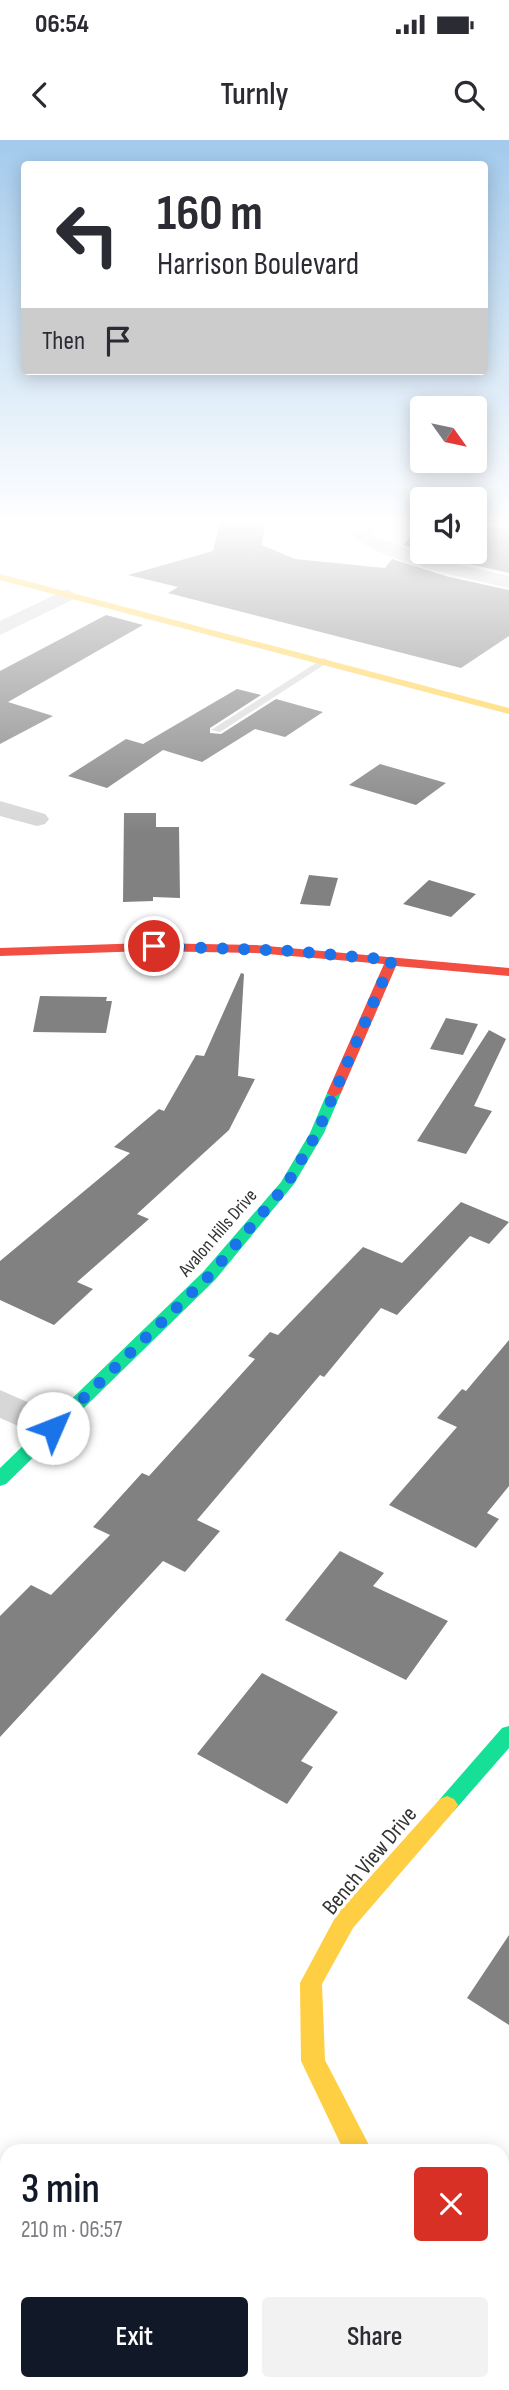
<!DOCTYPE html>
<meta charset="utf-8">
<style>
:root{--surface:#fff;--page:#f2f2f3;--text:#2b2b33;--muted:#7c7c81;--accent:#111827}
body{margin:0;font-family:"Sofia Sans Condensed",sans-serif;background:var(--page);color:var(--text);height:100vh;display:flex;flex-direction:column;font-size:26px;white-space:nowrap}
*{box-sizing:border-box;margin:0}
p{font-size:23px;color:var(--muted)}
.icon{flex:none;width:38px;height:38px;fill:none;stroke:currentColor;stroke-width:2;stroke-linecap:round;stroke-linejoin:round}
.map{position:relative;flex:1;overflow:hidden}
.panel{position:absolute;left:0px;top:2004px;width:509px;height:247px;display:flex;flex-direction:column;background:var(--surface);border-radius:21px 21px 0 0;box-shadow:0 4px 18px #0003}
.panel>*{flex:none}
.top-card{position:absolute;left:21px;top:21px;width:467px;height:214px;border-radius:7px;box-shadow:0 4px 18px #0003;background:#fff;color:var(--text);overflow:hidden}
.needle{width:46px;rotate:123deg}
.controls{position:absolute;left:410px;top:256px;display:grid;gap:14px}
.controls a{display:grid;place-items:center;width:77px;height:77px;border-radius:7px;background:var(--surface);box-shadow:0 4px 18px #0003;font-size:35px}
.pin{position:absolute;display:grid;place-items:center;width:60px;height:60px;color:#fff;margin:-30px;border:4px solid #fff;border-radius:50%;box-shadow:0 2px 7px #0007}
.me{position:absolute;width:77px;margin:-38px;rotate:46deg;stroke-linejoin:round;filter:drop-shadow(0 0 5px #0008)}
.turn{display:flex;align-items:center;gap:24px;height:147px;padding:0 21px;font-size:32px}
.turn .icon{width:91px;height:91px;stroke-width:2.5}
.turn b{display:block;font-size:49px;line-height:60px}
.then{display:flex;align-items:center;height:66px;padding:0 21px;background:#0003;gap:14px;font-size:26px}
.round{display:grid;place-items:center;flex:none;width:74px;height:74px;border-radius:7px;background:var(--page)}
.headline{display:flex;align-items:center;justify-content:space-between;height:119px;padding:0 21px}
h1{font-size:42px;font-weight:600;line-height:52px;color:var(--accent)}
.action{display:flex;gap:14px;margin-top:auto;padding:14px 21px}
.action a{flex:1;height:80px;border-radius:7px;background:var(--accent);color:#fff;font-size:28px;font-weight:600;line-height:80px;text-align:center}
.action a+a{background:var(--page);color:var(--text)}
.status{display:flex;justify-content:space-between;align-items:center;height:49px;padding:0 35px;background:var(--surface);direction:ltr}
.status svg{height:19px;fill:currentColor}
header{display:flex;justify-content:space-between;align-items:center;height:91px;padding:0 21px;background:var(--surface);font-size:32px;font-weight:600}
.map>svg:first-child{display:block}
.building{fill:#818181}
.lines{fill:none;stroke-linecap:round;stroke-linejoin:round}
.lane{fill:#d7d7d7;fill-rule:evenodd}
.street{fill:#d7d7d7;fill-rule:evenodd}
.fast{fill:#16e098;fill-rule:evenodd}
.slow{fill:#ffcf43;fill-rule:evenodd}
.jam{fill:#f24e42;fill-rule:evenodd}
.route{stroke:#1a73e8;stroke-width:12;stroke-dasharray:0 21.6}
.labels{text-anchor:middle;stroke-width:7;stroke-linejoin:round;paint-order:stroke}
.street-label{font-size:19px;fill:#333;stroke:#fff}
.near-street-label{font-size:23px;fill:#333;stroke:#fff}
</style>
<div class="status"><b>06:54</b><svg viewBox="0 0 49 12"><path d="M0 12V9h3v3zM5 12V6h3v6zM10 12V3h3v9zM15 12V0h3v12zM26 1h20v11H26zM47 4h2v5h-2z"/></svg></div>
<header><svg class="icon" aria-label="back" viewBox="0 0 24 24"><path d="M15 5l-7 7 7 7"/></svg>Turnly<svg class="icon" aria-label="search" viewBox="0 0 24 24"><circle cx="10" cy="10" r="6"/><path d="M15 15l6 6"/></svg></header>
<div class="map">
<svg width="509" height="2250" viewBox="0 0 509 2250">
<rect width="100%" height="100%" fill="#fff"/>
<path class="building" d="M220,382L265,383L262,405L295,419L385,428L392,419L449,437L509,450V496L461,528L168,453L178,447L128,435L213,411Z
M422,382V411H474V385L509,389V433L430,415L403,405Z
M106,475L143,485L8,562L53,576L0,604V531Z
M237,549L261,555L210,588V593L221,594L276,559L323,572L285,597L255,589L202,622L163,610L107,648L68,636L126,599L143,604Z
M380,624L446,643L416,665L349,645Z
M124,673H156V687H179L180,758L153,757V761L123,762Z
M309,735L338,738L330,766L300,764Z
M429,740L476,754L451,777L403,764Z
M241,833L244,834L238,936L255,939L229,990L137,1074L149,1079L77,1142L93,1149L54,1185L0,1160V1121L130,1013L114,1007L159,969L164,971L196,915L204,916Z
M40,856L107,857L106,861H112L106,893L33,892Z
M446,878L478,884L463,915L430,909Z
M489,890L506,899L474,966L492,971L466,1014L417,1001Z
M461,1062L509,1082L489,1104L470,1096L397,1175L381,1168L324,1237L320,1235L197,1380L220,1391L185,1432L163,1421L0,1597V1476L31,1445L51,1455L110,1395L93,1387L142,1333L149,1336L255,1219L248,1216L270,1192L278,1195L363,1107L402,1123Z
M509,1200V1346L487,1373L499,1379L476,1408L389,1365L457,1287L437,1278L462,1249L466,1251Z
M340,1411L384,1433L373,1446L448,1481L406,1540L285,1480Z
M262,1533L338,1572L301,1621L313,1627L287,1664L197,1614Z
M509,1795V1885L467,1858Z"/>
<g class="lines">
<path class="lane" d="M324,518L329,521L327,523L220,592L211,590Z"/>
<path class="street" d="M359,380H377L371,393L373,395L429,418L509,436V448C475,440 372,420 352,394Z
M67,449L77,455L74,459L0,495V481Z
M0,661L45,674L49,679L45,684L37,686L0,676Z
M0,1250L66,1279L71,1288L66,1297L53,1301L0,1278Z"/>
<path class="fast" d="M334,949L341,953L324,993L294,1044L215,1140L6,1344L0,1346V1328L203,1132L281,1042L310,993L327,953Z
M509,1586V1608L454,1671L447,1674L440,1671L436,1665L440,1659L502,1588Z"/>
<path class="slow" d="M0,434L509,568V574L0,440Z
M447,1656L454,1659L458,1665L454,1671L353,1788L322,1844L325,1920L372,2011H344L301,1921L300,1843L337,1774L440,1659Z"/>
<path class="jam" d="M146,803L256,805L509,828V836L396,826L341,953L334,957L327,953L384,824L256,813L146,811L0,816V808Z"/>
</g>
<linearGradient id="sky" x2="0" y2="1"><stop stop-color="#a3caec"/><stop offset="0.55" stop-color="#fff"/><stop offset="1" stop-color="#fff" stop-opacity="0"/></linearGradient>
<rect width="509" height="695" fill="url(#sky)"/>
<g class="lines">
<path class="route" d="M53,1288L209,1136L287,1044L317,993L392,820L291,811L154,806"/>
</g>
<g class="labels">
<g class="street-label">
<text transform="translate(217 1092) rotate(-49)" y="7">Avalon Hills Drive</text>
</g>
<g class="near-street-label">
<text transform="translate(369 1720) rotate(-50)" y="8">Bench View Drive</text>
</g>
</g>
</svg>
<div class="controls">
<a><svg class="needle" viewBox="-14 -14 28 28"><path d="M0-13l5 13h-10z" fill="#e53935"/><path d="M0 13l5-13h-10z" fill="#7c7c81"/></svg></a>
<a><svg class="icon" aria-label="sound" viewBox="0 0 24 24"><path d="M4 9h4l5-4v14l-5-4H4zM17 9q2 3 0 6"/></svg></a>
</div>
<div class="pin" style="left:154px;top:806px;background:#d93025"><svg class="icon" aria-label="arrive" viewBox="0 0 24 24"><path d="M6 21V4h12l-3 4 3 4H6"/></svg></div>
<svg class="me" style="left:53px;top:1288px" viewBox="-20 -20 40 40"><circle r="19" fill="#fff"/><path d="M0-13L10 11 0 6-10 11z" fill="#1a73e8"/></svg>
<div class="top-card">
<div class="turn"><svg class="icon" aria-label="left" viewBox="0 0 24 24"><path d="M17 20v-9H6M10 6l-5 5 5 5"/></svg><div><b>160 m</b>Harrison Boulevard</div></div>
<div class="then">Then<svg class="icon" aria-label="arrive" viewBox="0 0 24 24"><path d="M6 21V4h12l-3 4 3 4H6"/></svg></div>
</div>
<section class="panel">
<div class="headline"><div><h1>3 min</h1><p>210 m · 06:57</p></div><a class="round" style="background:#d93025;color:#fff"><svg class="icon" aria-label="close" viewBox="0 0 24 24"><path d="M6 6l12 12M18 6L6 18"/></svg></a></div>
<div class="action"><a>Exit</a><a>Share</a></div>
</section>
</div>
